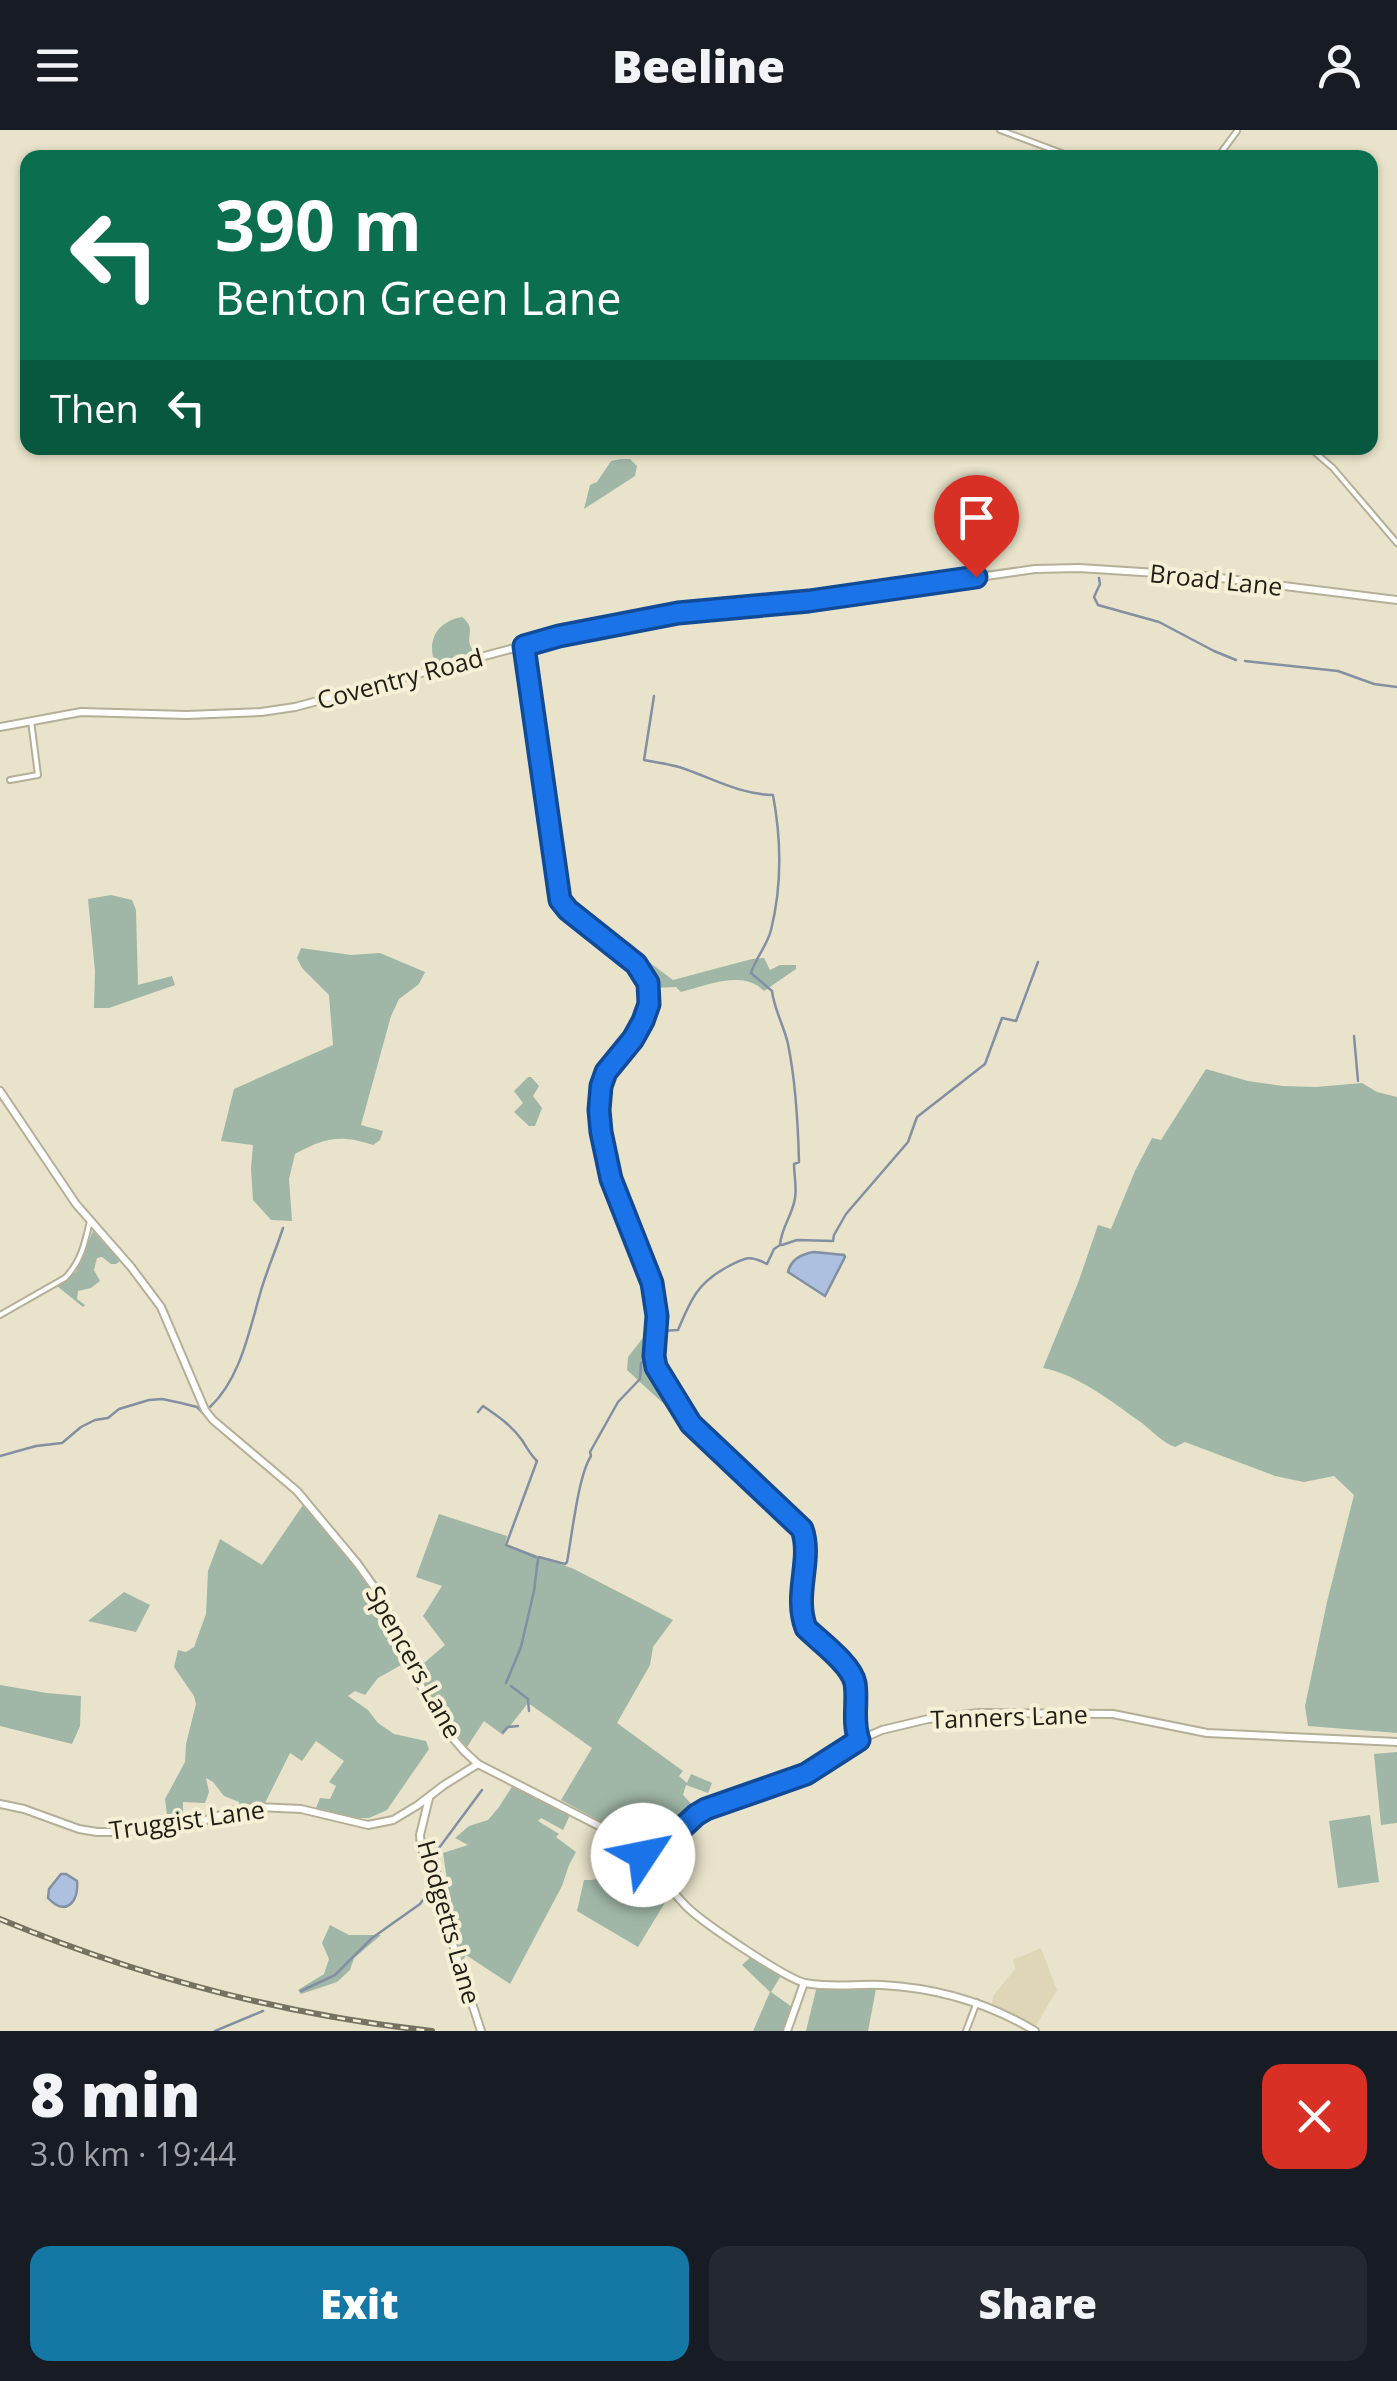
<!DOCTYPE html>
<meta charset="utf-8">
<style>
:root{--surface:#171b24;--page:#242831;--text:#f1f3f6;--muted:#9ea1a6;--accent:#1577a3}
body{margin:0;font-family:"Open Sans",sans-serif;background:var(--page);color:var(--text);height:100vh;display:flex;flex-direction:column;font-size:38px;white-space:nowrap}
*{box-sizing:border-box;margin:0}
p{font-size:32px;color:var(--muted)}
.icon{flex:none;width:55px;height:55px;fill:none;stroke:currentColor;stroke-width:2;stroke-linecap:round;stroke-linejoin:round}
.map{position:relative;height:1901px;overflow:hidden}
.drawer{display:flex;flex-direction:column;background:var(--surface);flex:1}
.drawer>*{flex:none}
.guide{position:absolute;left:20px;top:20px;width:1358px;height:305px;border-radius:20px;box-shadow:0 2px 8px #0004;background:#0b6e4f;color:#fff;overflow:hidden}
.pin{position:absolute;display:grid;place-items:center;width:85px;height:85px;color:#fff;margin:-102px -42px;border-radius:50% 50% 50% 0;rotate:-45deg;box-shadow:0 0 10px #0007}
.pin .icon{rotate:45deg}
.me{position:absolute;width:110px;margin:-55px;rotate:56deg;stroke-linejoin:round;filter:drop-shadow(0 0 8px #0008)}
.turn{display:flex;align-items:center;gap:35px;height:210px;padding:0 30px;font-size:45px}
.turn .icon{width:130px;height:130px;stroke-width:2.5}
.turn b{display:block;font-size:70px;line-height:85px}
.then{display:flex;align-items:center;height:95px;padding:0 30px;background:#0003;gap:20px;font-size:38px}
.round{display:grid;place-items:center;flex:none;width:105px;height:105px;border-radius:20px;background:var(--page)}
.head{display:flex;align-items:center;justify-content:space-between;height:170px;padding:0 30px}
h1{font-size:60px;font-weight:800;line-height:75px}
.primary-button{display:flex;gap:20px;margin-top:auto;padding:20px 30px}
.primary-button a{flex:1;height:115px;border-radius:20px;background:var(--accent);color:#fff;font-size:40px;font-weight:800;line-height:115px;text-align:center}
.primary-button a+a{background:var(--page);color:var(--text)}
header{display:flex;justify-content:space-between;align-items:center;height:130px;padding:0 30px;background:var(--surface);font-size:45px;font-weight:800}
.map>svg:first-child{display:block}
.built{fill:#ded6b7}
.green{fill:#a0b7a7}
.water{fill:#adc0df;stroke:#838fa2;stroke-width:2.5}
.lines{fill:none;stroke-linecap:round;stroke-linejoin:round}
.stream{stroke:#838fa2;stroke-width:2.5}
.street-casing{stroke:#b4af97;stroke-width:8}
.secondary-casing{stroke:#b4af97;stroke-width:10}
.street{stroke:#fff;stroke-width:4}
.secondary{stroke:#fff;stroke-width:6}
.rail-casing{stroke:#757262;stroke-width:6}
.rail{stroke:#f6f0d7;stroke-width:2.5;stroke-dasharray:8;stroke-linecap:butt}
.route-casing{stroke:#114b97;stroke-width:25}
.route{stroke:#1a73e8;stroke-width:18}
.labels{text-anchor:middle;stroke-width:8;stroke-linejoin:round;paint-order:stroke}
.street-label{font-size:25px;fill:#201e15;stroke:#f6f0d7}
</style>
<header><svg class="icon" aria-label="menu" viewBox="0 0 24 24"><path d="M4 6h16M4 12h16M4 18h16"/></svg>Beeline<svg class="icon" aria-label="person" viewBox="0 0 24 24"><circle cx="12" cy="8" r="4"/><path d="M4 21q1-7 8-7t8 7"/></svg></header>
<div class="map">
<svg width="1397" height="1901" viewBox="0 0 1397 1901">
<rect width="100%" height="100%" fill="#e8e3ca"/>
<path class="built" d="M1041,1818L1057,1860L1035,1897L992,1876L993,1866L1015,1839L1013,1830Z"/>
<path class="green" d="M621,329H630L637,336L635,346L584,379L590,355L597,352L611,331Z
M462,487C479,500 461,509 475,522L435,533C426,510 438,491 462,487Z
M111,765L132,770L136,780L138,855L172,846L175,855L109,878H94L95,841L88,769Z
M301,818L351,825L380,823L425,842L419,854L399,869L391,886L361,995L383,1001L380,1010L373,1015C340,1004 324,1008 295,1024L289,1049L292,1091L271,1090L253,1070L251,1038L253,1015L221,1011L234,959L333,915L329,865L302,838L297,828Z
M622,819L649,832L673,850L752,829L764,828L770,840L780,835H796V839L764,861C743,839 706,856 681,862L676,857L652,858L644,839Z
M1206,939L1248,951L1283,956L1316,957L1362,953L1377,962L1397,967V1603L1308,1596L1305,1576L1327,1472L1354,1365L1334,1346L1304,1352L1275,1346L1185,1312L1175,1317C1162,1312 1153,1302 1142,1293C1112,1272 1079,1245 1043,1238L1078,1153L1098,1095L1111,1099L1135,1041L1152,1008L1161,1010Z
M528,947H531L539,956L533,966L542,978L535,996H529L514,982L523,973L514,961Z
M93,1101L120,1131L116,1134H111L102,1127L97,1128L94,1140L100,1151L91,1158L78,1161L77,1169L85,1175L83,1177L57,1156L76,1142Z
M653,1195L650,1240L691,1299L627,1240L628,1227Z
M303,1375L350,1431L376,1467L403,1534L378,1548L365,1565L355,1561L348,1566L368,1580L378,1593L394,1604L426,1611L429,1619L387,1680L369,1688H355L316,1678L320,1668L330,1669L336,1656L329,1652L344,1631L316,1611L302,1631L290,1623L265,1673L240,1676L239,1672L224,1666L213,1652L206,1648L209,1662L205,1673L183,1672V1690L168,1693L165,1669L185,1632L186,1614L196,1574L194,1566L174,1537L178,1520L186,1522L194,1517L206,1484L208,1441L220,1409L262,1435Z
M439,1384L507,1406L505,1414L574,1439L673,1490L653,1517L650,1535L617,1593L683,1641L679,1646L687,1653L691,1644L712,1653L708,1663L686,1655L683,1665L696,1679L660,1712H635L628,1709L602,1692L561,1670L592,1618L528,1573L503,1605L484,1591L467,1617C446,1594 430,1568 417,1539L445,1515L423,1486L442,1456L416,1447Z
M124,1462L150,1475L136,1502L88,1491Z
M0,1555L47,1563L81,1566L80,1596L72,1614L0,1596Z
M1397,1622V1693L1381,1695L1374,1624Z
M513,1655L570,1685L563,1700L541,1688L538,1691L559,1704L556,1707L576,1722L569,1735L562,1756L510,1854L466,1825L463,1830L443,1772L450,1770L443,1723L468,1715L455,1708L469,1696L488,1690L499,1677Z
M1370,1685L1379,1752L1338,1758L1329,1691Z
M629,1720L643,1732L668,1761L669,1766L638,1817L577,1781L584,1750C608,1751 616,1739 629,1720Z
M330,1795L349,1805H381L354,1828L350,1840L337,1852L301,1864L298,1860L324,1844L329,1829L322,1813Z
M752,1826L782,1844L771,1862L792,1877L785,1901H753L770,1862L742,1835Z
M817,1856L876,1859L868,1901H806Z"/>
<path class="water" d="M814,1122L844,1125L845,1127L825,1166L788,1142C791,1129 801,1124 814,1122Z
M61,1744H66L77,1751C79,1772 66,1787 48,1768L49,1759Z"/>
<g class="lines">
<path class="stream" d="M1099,448L1100,454L1094,467L1098,475L1159,492L1214,521L1236,530
M1245,531L1338,541L1374,554L1397,557
M654,566L644,630C658,633 672,634 685,639C716,650 740,664 773,665C781,708 782,756 771,800C767,816 756,827 751,843L772,861C774,879 784,896 788,914C796,953 798,992 799,1032L794,1034C794,1045 797,1057 795,1068C793,1084 781,1098 780,1115L774,1119L767,1134C750,1125 746,1127 729,1136C698,1152 691,1169 678,1200L661,1201
M1354,906L1358,951
M782,1115L797,1110L833,1111L834,1105L846,1084L908,1012L917,987L985,934L1002,888L1016,891L1038,832
M210,1277C240,1249 249,1202 260,1164C266,1142 276,1120 283,1098
M478,1282L483,1276C498,1286 512,1296 522,1310C527,1318 530,1324 537,1331L506,1415L536,1427
M0,1326L36,1316L62,1313L81,1297L95,1290L108,1288L119,1279L149,1270L162,1269L181,1273L197,1277L203,1283
M506,1553L521,1517L534,1461L538,1429L539,1427L565,1434L567,1432C572,1406 578,1346 591,1326L590,1322L618,1272L640,1249L641,1233L651,1228L654,1200
M511,1556L528,1569L529,1581
M503,1602L508,1597L518,1596
M437,1757L441,1747L436,1722L482,1660
M301,1861L335,1845L372,1808L420,1774L430,1760
M215,1901L263,1881"/>
<g class="street-casing">
<path id="street" d="M1000,0L1075,28
M1217,28L1237,1
M1310,318L1333,338L1397,413
M524,516L560,770C580,793 640,827 648,853C660,899 607,921 600,960C593,1003 611,1053 628,1092C637,1113 648,1134 653,1156C656,1171 658,1186 657,1201C656,1214 653,1226 657,1239C674,1288 727,1332 764,1365C777,1376 793,1387 803,1401C810,1433 795,1465 806,1498L851,1543C859,1564 851,1589 859,1610
M10,650L38,645L31,591
M0,1185L65,1148C81,1132 85,1113 90,1091
M966,1901L977,1872"/>
</g>
<g class="secondary-casing">
<path id="secondary" d="M0,597L81,582L187,585L261,582L295,577L559,506L618,494L678,483L809,471L1035,439L1079,438L1204,446L1397,470
M0,961L76,1074L131,1137L161,1177L205,1280L213,1290L297,1361L357,1433L382,1468L407,1530L422,1558L451,1606L464,1621L478,1634L605,1699L644,1729
M429,1668L420,1705L421,1716L481,1901
M0,1674L24,1679L79,1699L97,1702H126L203,1691L235,1680L257,1677L301,1679L368,1695L393,1690L418,1675L444,1655L478,1634
M633,1717L650,1720L654,1724
M644,1729L652,1730L654,1724L696,1685L707,1679L806,1643L859,1610L882,1600L928,1589L979,1583L1113,1584L1207,1603L1397,1612
M648,1732C662,1746 673,1764 688,1778C705,1794 785,1848 805,1853C829,1858 857,1854 882,1855C938,1858 987,1872 1035,1901
M787,1901L804,1853"/>
</g>
<use href="#street" class="street"/>
<use href="#secondary" class="secondary"/>
<g class="rail-casing">
<path id="rail" d="M0,1789C137,1846 284,1885 432,1901"/>
</g>
<use href="#rail" class="rail"/>
</g>
<g class="lines">
<g class="route-casing">
<path id="route" d="M643,1725L648,1720L654,1724L696,1685L706,1679L806,1644L859,1610C852,1592 858,1572 855,1553C851,1534 819,1511 806,1498C793,1464 813,1430 802,1399L691,1294L656,1237L654,1226L657,1186L652,1153L611,1049L601,1002L599,980L601,956L606,942L633,909L643,891L649,874L648,853L636,834L568,780L560,770L524,516L559,506L678,483L809,471L976,447"/>
</g>
<use href="#route" class="route"/>
</g>
<g class="labels">
<g class="street-label">
<text transform="translate(1216 450) rotate(6)" y="9">Broad Lane</text>
<text transform="translate(400 549) rotate(-15)" y="9">Coventry Road</text>
<text transform="translate(414 1532) rotate(61)" y="9">Spencers Lane</text>
<text transform="translate(1009 1587) rotate(-2)" y="9">Tanners Lane</text>
<text transform="translate(187 1690) rotate(-8)" y="9">Truggist Lane</text>
<text transform="translate(449 1792) rotate(74)" y="9">Hodgetts Lane</text>
</g>
</g>
</svg>
<div class="pin" style="left:976px;top:447px;background:#d93025"><svg class="icon" aria-label="arrive" viewBox="0 0 24 24"><path d="M6 21V4h12l-3 4 3 4H6"/></svg></div>
<svg class="me" style="left:643px;top:1725px" viewBox="-20 -20 40 40"><circle r="19" fill="#fff"/><path d="M0-13L10 11 0 6-10 11z" fill="#1a73e8"/></svg>
<div class="guide">
<div class="turn"><svg class="icon" aria-label="left" viewBox="0 0 24 24"><path d="M17 20v-9H6M10 6l-5 5 5 5"/></svg><div><b>390 m</b>Benton Green Lane</div></div>
<div class="then">Then<svg class="icon" aria-label="left" viewBox="0 0 24 24"><path d="M17 20v-9H6M10 6l-5 5 5 5"/></svg></div>
</div>
</div>
<section class="drawer">
<div class="head"><div><h1>8 min</h1><p>3.0 km · 19:44</p></div><a class="round" style="background:#d93025;color:#fff"><svg class="icon" aria-label="close" viewBox="0 0 24 24"><path d="M6 6l12 12M18 6L6 18"/></svg></a></div>
<div class="primary-button"><a>Exit</a><a>Share</a></div>
</section>
